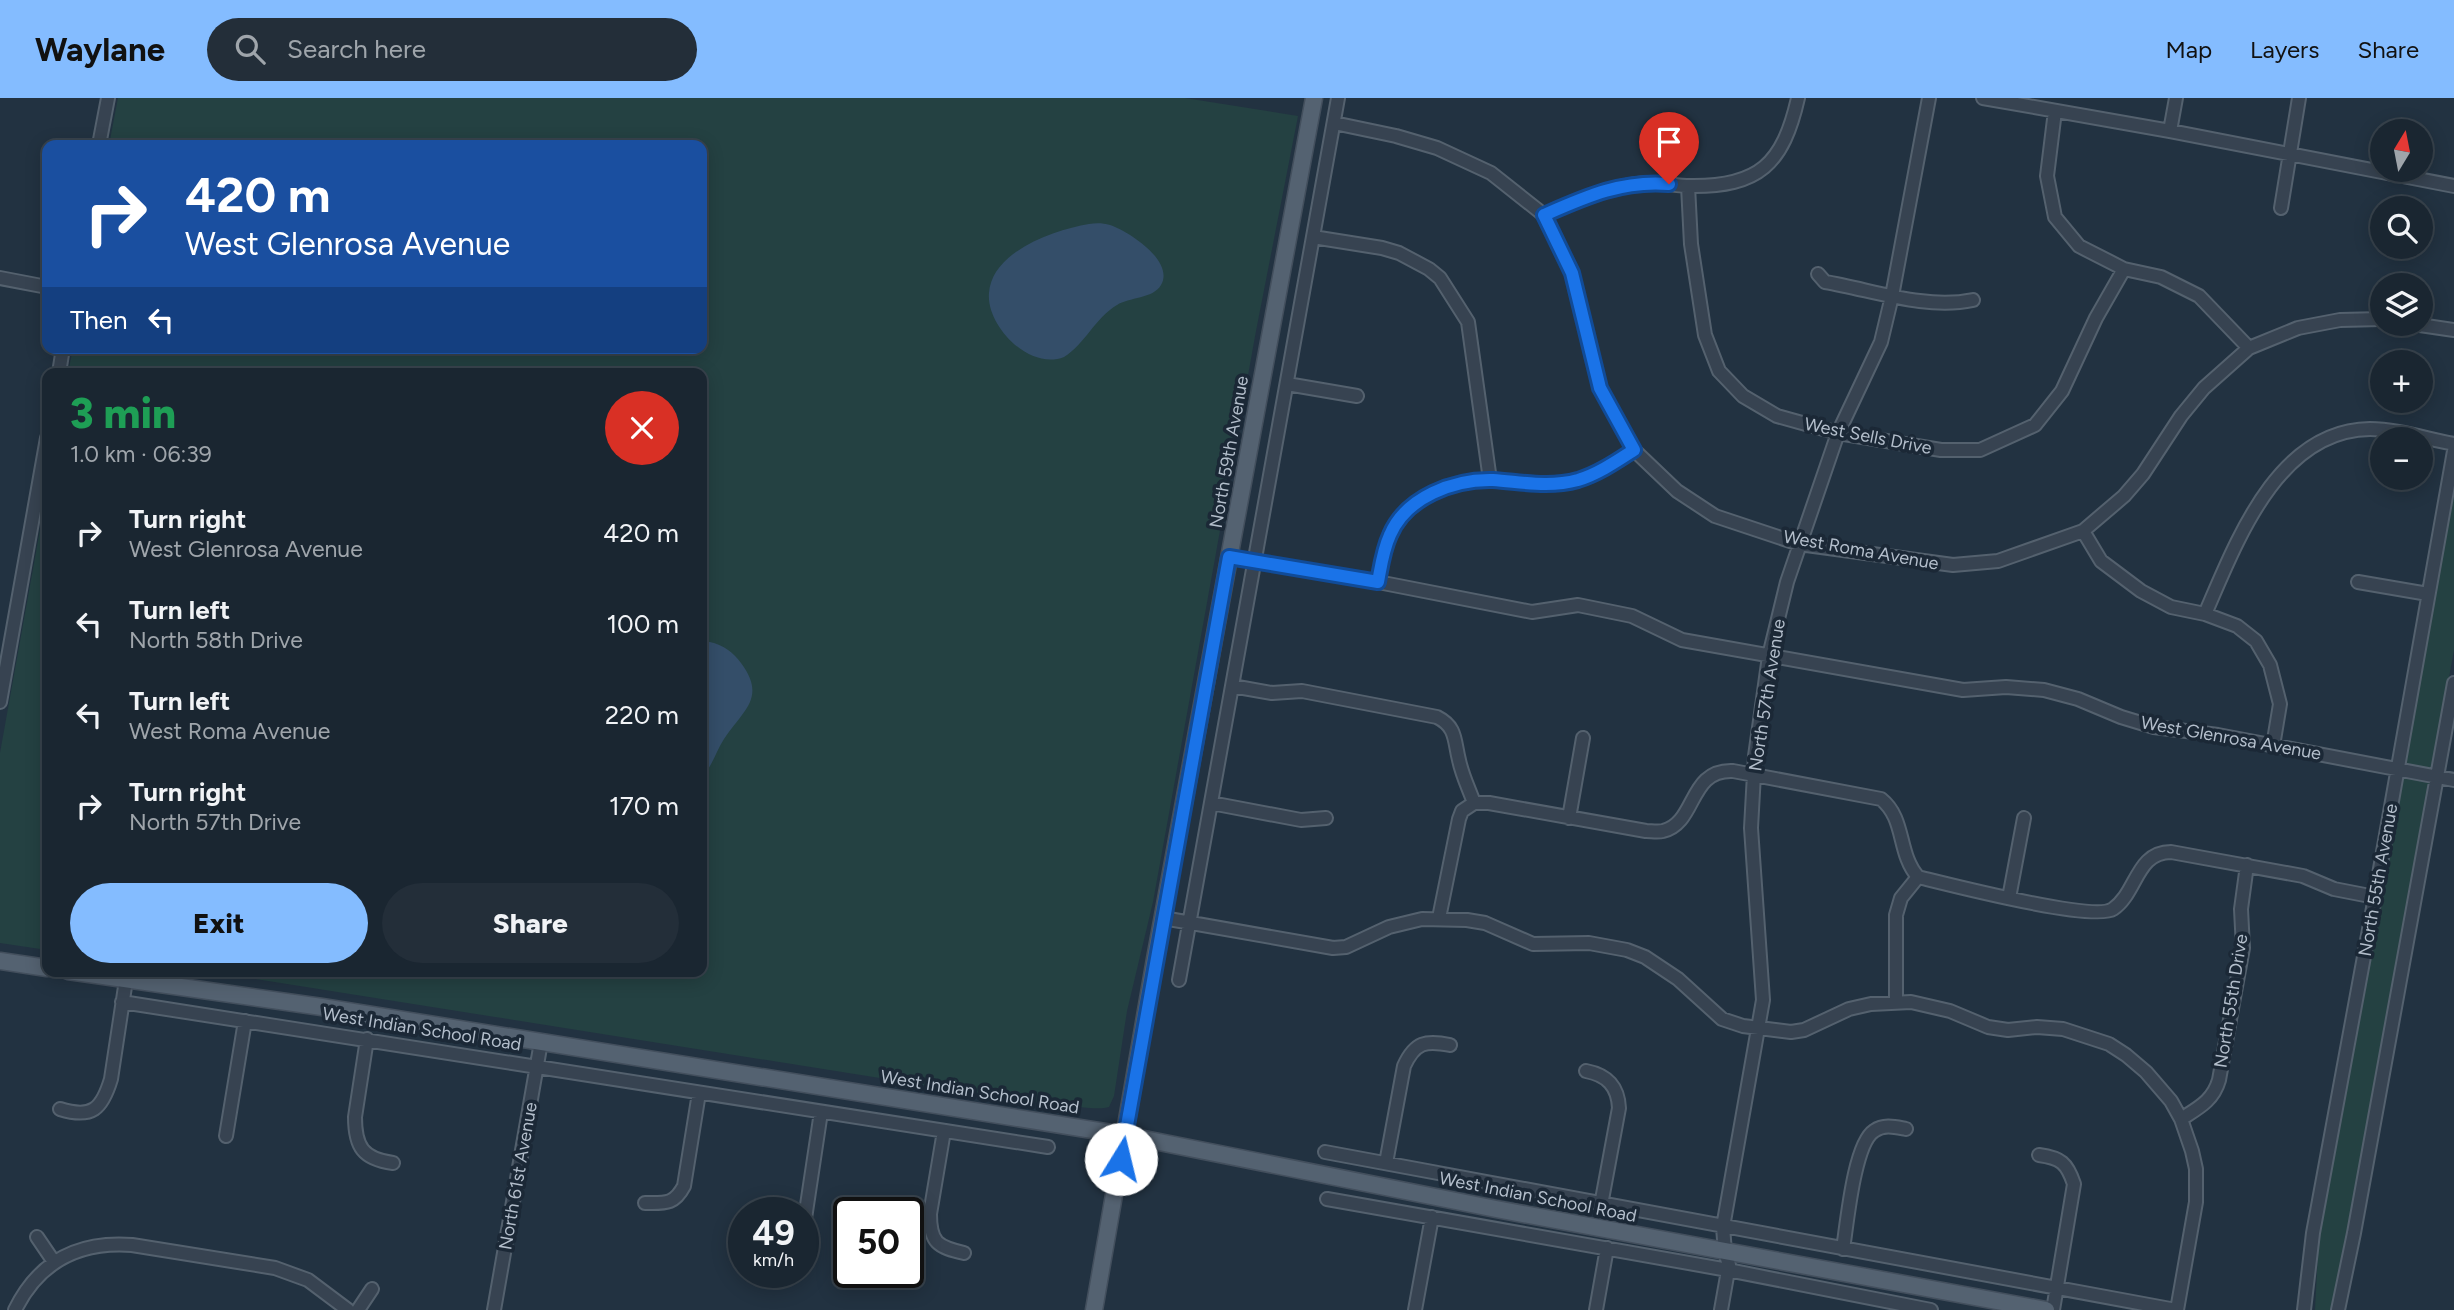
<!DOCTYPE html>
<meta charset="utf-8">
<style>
:root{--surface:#1a2631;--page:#232e39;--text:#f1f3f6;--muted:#9fa5ab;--line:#38434d;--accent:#84bcff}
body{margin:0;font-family:Figtree,sans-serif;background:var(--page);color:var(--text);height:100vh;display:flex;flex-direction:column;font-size:26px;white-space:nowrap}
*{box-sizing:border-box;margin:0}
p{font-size:23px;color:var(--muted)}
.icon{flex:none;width:38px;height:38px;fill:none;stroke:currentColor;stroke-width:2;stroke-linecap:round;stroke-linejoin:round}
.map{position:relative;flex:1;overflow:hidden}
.panel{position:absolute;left:42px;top:270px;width:665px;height:609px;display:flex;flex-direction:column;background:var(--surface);border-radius:14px;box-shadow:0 4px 18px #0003,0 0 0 2px var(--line)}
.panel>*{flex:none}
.guide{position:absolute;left:42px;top:42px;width:665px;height:214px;border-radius:14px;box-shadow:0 4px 18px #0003,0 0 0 2px var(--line);background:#1a4fa0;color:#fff;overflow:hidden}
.needle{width:46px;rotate:10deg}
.tools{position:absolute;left:2370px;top:21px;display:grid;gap:14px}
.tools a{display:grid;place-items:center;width:63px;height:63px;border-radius:50%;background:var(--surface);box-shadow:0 4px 18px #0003,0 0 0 2px var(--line);font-size:35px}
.speed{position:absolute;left:728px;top:1099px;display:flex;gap:14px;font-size:35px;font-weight:700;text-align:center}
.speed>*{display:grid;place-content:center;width:91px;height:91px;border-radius:50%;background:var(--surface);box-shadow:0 4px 18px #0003,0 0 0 2px var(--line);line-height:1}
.speed small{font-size:18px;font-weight:400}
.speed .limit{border:4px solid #111;border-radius:10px;background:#fff;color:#111}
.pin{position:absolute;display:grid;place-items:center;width:60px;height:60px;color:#fff;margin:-72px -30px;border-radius:50% 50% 50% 0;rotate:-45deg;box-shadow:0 0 7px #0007}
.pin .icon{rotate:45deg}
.me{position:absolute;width:77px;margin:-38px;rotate:9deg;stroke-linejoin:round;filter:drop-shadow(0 0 5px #0008)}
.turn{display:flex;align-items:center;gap:24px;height:147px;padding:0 28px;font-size:32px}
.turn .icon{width:91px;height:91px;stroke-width:2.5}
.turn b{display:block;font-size:49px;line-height:60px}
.then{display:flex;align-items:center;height:66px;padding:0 28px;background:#0003;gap:14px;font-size:26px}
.round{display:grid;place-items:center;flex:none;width:74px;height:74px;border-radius:37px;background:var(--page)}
.headline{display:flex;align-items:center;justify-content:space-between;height:119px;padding:0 28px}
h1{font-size:42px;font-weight:800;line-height:52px;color:#1e9e55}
.primary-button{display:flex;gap:14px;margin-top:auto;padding:14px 28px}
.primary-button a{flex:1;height:80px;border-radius:42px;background:var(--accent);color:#111;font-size:28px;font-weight:800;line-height:80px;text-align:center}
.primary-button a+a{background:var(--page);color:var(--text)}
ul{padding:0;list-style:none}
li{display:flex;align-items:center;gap:21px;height:91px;padding:0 28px}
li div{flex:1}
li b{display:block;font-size:26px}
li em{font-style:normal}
header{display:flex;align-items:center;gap:42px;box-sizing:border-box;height:98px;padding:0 35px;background:var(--accent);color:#111}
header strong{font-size:33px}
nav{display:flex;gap:38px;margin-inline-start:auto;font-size:24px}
.search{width:490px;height:63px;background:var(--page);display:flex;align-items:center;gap:18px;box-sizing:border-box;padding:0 24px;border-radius:38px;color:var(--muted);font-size:26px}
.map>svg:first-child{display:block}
.green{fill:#244142}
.water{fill:#344e69}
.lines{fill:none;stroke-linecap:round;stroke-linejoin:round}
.minor-casing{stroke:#54616e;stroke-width:16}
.major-casing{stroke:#434f5d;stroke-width:19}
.minor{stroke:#374351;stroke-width:12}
.major{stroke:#546271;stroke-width:16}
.route-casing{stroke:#114b97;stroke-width:18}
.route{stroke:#1a73e8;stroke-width:12}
.labels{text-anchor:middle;stroke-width:7;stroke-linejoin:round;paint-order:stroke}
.street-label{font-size:18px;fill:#b3becb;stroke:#1b2836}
</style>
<header>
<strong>Waylane</strong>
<div class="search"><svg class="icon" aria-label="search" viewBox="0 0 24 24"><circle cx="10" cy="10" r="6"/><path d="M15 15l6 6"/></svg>Search here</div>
<nav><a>Map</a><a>Layers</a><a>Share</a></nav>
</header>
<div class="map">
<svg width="2454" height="1212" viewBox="0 0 2454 1212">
<rect width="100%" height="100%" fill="#223241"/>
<path class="green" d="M118,0H1185L1298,18L1256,233L1153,804L1127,913L1114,998L1109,1009C1096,1013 1067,1006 1050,1007L205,873H702V275H68L73,250H702V47H109Z
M2454,392V552L2344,1159L2330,1212H2315L2319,1135Z
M47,393V852L0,845V655Z"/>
<path class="water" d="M1089,126C1096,125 1103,125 1110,127C1128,133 1175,163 1161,187C1153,201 1129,199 1117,207C1095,220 1085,246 1064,259C1030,273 986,228 989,195C992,153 1054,132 1089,126Z
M710,544C723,547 733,554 741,565C767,600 743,612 724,641C716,653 712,669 702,679V545Z"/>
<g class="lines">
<g class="minor-casing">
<path id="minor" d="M1983,0L2170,33L2454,88
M2055,13L2047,78L2055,119L2079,148L2124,171L2161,179L2199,198L2249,250
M1334,25L1396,38L1437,50L1491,75L1544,117L1572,175L1600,290L1634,352L1677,393L1715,418L1799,446L1953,467L1998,463L2083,433L2124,398L2143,376L2181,318L2204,290L2249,250L2298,230L2340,222L2382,221
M2170,33L2176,0
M99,47L108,0
M1688,88L1691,146L1705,237L1719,273L1743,298L1777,318L1838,335L1941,352H1980L2035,327L2062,293L2096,220L2124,171
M2281,110L2299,0
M1544,117C1579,102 1608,88 1647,85C1661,84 1676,88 1690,88C1759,89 1783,66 1798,0
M1313,139L1382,150L1399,155L1429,171L1440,180L1468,224L1490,382
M1818,176L1825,184C1873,192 1925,212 1973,202
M0,180L47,189
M2413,226L2454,232
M59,275L63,250
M1287,286L1357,298
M2083,433L2101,463L2141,493L2171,509L2205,516L2237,528L2256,543L2270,567L2280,606L2273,648
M1229,459L1378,484L1532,514L1578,507L1632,518L1682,542L1963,592L2006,589L2044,592L2078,601L2121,619L2154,629L2218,637L2454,682
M1378,484C1381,468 1383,452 1390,437C1406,399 1454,381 1493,382C1522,383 1549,390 1578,382C1598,376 1617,363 1634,352
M2358,484L2428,496
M2205,516C2236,445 2277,332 2370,331C2397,331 2427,341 2454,346
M1232,588L1272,595L1302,593L1437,619C1457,629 1454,643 1459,662C1462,677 1469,691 1474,705H1489L1646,733C1651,733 1658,734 1663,733C1697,725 1688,671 1733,673L1881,701C1906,721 1897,755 1918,779C1947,786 2094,824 2113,811C2137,795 2136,754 2171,754L2303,778L2334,791L2375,799
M0,604L47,340
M1211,705L1301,722L1326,720
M1569,720L1583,640
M2009,800L2024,720
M1163,820L1333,850L1346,849L1389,829L1422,821L1467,822L1485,825L1533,846L1589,845L1627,852L1645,859L1678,881L1722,921L1743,928L1791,934L1804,932L1849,911L1871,906L1911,904L1950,913L1988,929L2008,932L2037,929L2063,931L2109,946L2126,957L2146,974L2171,1003L2181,1021L2192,1053L2196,1071V1104L2177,1212
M1439,820L1459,721L1462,713L1474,705
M1179,882L1338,0
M122,904L1048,1049
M1896,904V817L1901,800L1918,779
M367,941L355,1019C355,1049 363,1061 393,1065
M1586,973C1607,977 1618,988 1619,1010L1601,1107
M60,1011C92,1021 102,1011 111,981L126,882
M2181,1021C2198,1010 2213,1003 2219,982L2243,850L2241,811L2247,767
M944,1033L930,1116C930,1145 938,1149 964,1155
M226,1038L245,923
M1325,1054L2176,1212
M2039,1057C2061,1060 2067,1065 2074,1086L2053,1212
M1386,1065L1404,968C1415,944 1426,942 1450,947
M1327,1101L1728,1172L1931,1212
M645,1105C665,1105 674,1107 684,1088L699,995
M804,1127L821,1014
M37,1139L54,1164
M1843,1151C1847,1126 1854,1046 1874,1033C1884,1026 1895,1029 1906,1031
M15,1212C39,1163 79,1143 132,1147L275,1170L308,1182L348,1212
M358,1212L372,1191
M494,1212L541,944
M1415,1212L1432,1119
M1596,1212L1607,1150
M1721,1212L1729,1167L1725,1154L1723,1129L1763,902L1751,730L1755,658L1769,558L1787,484L1838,335L1881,244L1892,198L1929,0
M2304,1212L2313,1135L2375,799L2454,353
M2338,1212L2354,1135L2454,585"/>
</g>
<g class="major-casing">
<path id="major" d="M0,863L47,870
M68,873L322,909L1124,1037L1496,1111L2046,1212
M1094,1212L1155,861L1314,0"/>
</g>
<use href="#minor" class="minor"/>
<use href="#major" class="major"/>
</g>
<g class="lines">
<g class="route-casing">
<path id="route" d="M1121,1061L1229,459L1378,484C1381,468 1383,452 1390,437C1406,399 1454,381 1493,382C1522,384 1549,390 1578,382C1598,376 1617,363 1634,352L1600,290L1572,175L1544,117C1585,99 1622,82 1669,86"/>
</g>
<use href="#route" class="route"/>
</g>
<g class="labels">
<g class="street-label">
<text transform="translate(1868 338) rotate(11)" y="6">West Sells Drive</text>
<text transform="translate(1229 354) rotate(-80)" y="6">North 59th Avenue</text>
<text transform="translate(1861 452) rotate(10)" y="6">West Roma Avenue</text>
<text transform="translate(1767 597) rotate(-81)" y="6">North 57th Avenue</text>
<text transform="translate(2231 640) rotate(10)" y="6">West Glenrosa Avenue</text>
<text transform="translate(2378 782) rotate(-80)" y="6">North 55th Avenue</text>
<text transform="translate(2231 903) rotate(-81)" y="6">North 55th Drive</text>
<text transform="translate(422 931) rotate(9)" y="6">West Indian School Road</text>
<text transform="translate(980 994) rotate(9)" y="6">West Indian School Road</text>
<text transform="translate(518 1078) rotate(-80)" y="6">North 61st Avenue</text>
<text transform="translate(1538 1099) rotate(11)" y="6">West Indian School Road</text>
</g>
</g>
</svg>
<div class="tools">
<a><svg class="needle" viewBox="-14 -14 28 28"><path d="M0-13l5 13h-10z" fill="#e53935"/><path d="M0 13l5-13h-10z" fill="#9fa5ab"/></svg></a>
<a><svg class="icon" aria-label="search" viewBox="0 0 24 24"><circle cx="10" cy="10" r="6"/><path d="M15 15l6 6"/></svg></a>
<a><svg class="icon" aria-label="layers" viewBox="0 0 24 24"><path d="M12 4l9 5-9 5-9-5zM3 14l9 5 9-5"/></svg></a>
<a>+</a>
<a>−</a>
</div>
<div class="speed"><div>49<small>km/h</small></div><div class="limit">50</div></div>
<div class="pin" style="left:1669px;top:86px;background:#d93025"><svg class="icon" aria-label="arrive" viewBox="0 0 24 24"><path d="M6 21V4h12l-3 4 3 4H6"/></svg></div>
<svg class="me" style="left:1121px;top:1061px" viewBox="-20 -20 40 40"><circle r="19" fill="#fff"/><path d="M0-13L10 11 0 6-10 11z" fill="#1a73e8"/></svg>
<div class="guide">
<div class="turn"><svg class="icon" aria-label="right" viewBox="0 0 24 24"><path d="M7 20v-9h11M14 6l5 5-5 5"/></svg><div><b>420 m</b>West Glenrosa Avenue</div></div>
<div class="then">Then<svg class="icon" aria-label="left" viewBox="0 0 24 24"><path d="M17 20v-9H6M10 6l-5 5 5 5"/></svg></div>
</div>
<section class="panel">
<div class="headline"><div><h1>3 min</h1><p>1.0 km · 06:39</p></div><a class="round" style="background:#d93025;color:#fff"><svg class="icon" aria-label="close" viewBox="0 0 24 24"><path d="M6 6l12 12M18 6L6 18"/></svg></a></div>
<ul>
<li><svg class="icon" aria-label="right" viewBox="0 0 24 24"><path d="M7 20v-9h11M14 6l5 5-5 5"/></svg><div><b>Turn right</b><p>West Glenrosa Avenue</p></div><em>420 m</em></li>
<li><svg class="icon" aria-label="left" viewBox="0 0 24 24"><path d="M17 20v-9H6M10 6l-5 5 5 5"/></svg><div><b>Turn left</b><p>North 58th Drive</p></div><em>100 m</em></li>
<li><svg class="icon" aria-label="left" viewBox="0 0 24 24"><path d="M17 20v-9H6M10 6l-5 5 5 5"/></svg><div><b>Turn left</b><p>West Roma Avenue</p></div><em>220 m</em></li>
<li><svg class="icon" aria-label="right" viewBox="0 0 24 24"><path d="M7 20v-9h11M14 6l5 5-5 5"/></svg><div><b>Turn right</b><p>North 57th Drive</p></div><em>170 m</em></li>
</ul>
<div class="primary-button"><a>Exit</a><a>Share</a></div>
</section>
</div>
